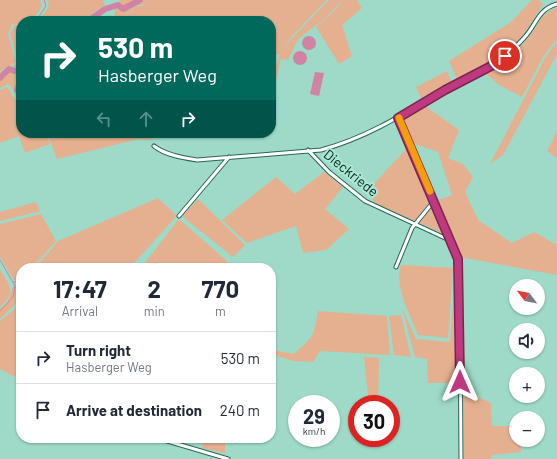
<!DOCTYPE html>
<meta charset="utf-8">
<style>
:root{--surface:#fff;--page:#f6f6f7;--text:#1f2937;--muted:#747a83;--line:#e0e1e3}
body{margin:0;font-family:Barlow,sans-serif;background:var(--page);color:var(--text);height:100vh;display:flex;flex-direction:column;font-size:15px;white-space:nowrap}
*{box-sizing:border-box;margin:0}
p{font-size:13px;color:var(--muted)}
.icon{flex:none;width:22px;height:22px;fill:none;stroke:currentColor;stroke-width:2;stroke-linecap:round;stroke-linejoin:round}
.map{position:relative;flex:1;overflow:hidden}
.panel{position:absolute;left:16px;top:263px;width:260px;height:180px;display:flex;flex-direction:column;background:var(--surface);border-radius:16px;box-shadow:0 1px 3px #0004}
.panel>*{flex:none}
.banner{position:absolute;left:16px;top:16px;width:260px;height:122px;border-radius:16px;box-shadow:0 1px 3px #0004;background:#00695c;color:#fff;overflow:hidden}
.needle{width:26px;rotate:302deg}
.controls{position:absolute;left:509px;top:279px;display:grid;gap:8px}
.controls a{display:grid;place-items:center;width:36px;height:36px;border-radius:50%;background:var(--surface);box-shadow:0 1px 3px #0004;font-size:20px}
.speed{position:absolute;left:288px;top:395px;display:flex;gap:8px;font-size:20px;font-weight:700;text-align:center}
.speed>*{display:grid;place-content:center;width:52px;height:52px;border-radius:50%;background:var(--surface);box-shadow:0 1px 3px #0004;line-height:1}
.speed small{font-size:10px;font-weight:400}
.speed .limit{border:6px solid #d22;background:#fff;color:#111}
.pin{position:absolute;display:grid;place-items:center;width:34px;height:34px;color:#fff;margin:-17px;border:2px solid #fff;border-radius:50%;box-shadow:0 1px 4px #0007}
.me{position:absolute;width:44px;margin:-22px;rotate:0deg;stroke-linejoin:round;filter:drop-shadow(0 0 3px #0008)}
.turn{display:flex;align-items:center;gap:14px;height:84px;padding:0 16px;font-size:18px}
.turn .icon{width:52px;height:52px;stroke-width:2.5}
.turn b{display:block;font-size:28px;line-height:34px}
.lanes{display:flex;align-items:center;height:38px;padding:0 16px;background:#0003;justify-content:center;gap:20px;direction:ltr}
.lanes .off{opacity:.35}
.eta{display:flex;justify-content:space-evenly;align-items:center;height:68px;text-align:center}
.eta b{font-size:24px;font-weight:700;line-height:28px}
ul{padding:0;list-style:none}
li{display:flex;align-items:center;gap:12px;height:52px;padding:0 16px;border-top:1px solid var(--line)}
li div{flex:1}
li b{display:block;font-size:15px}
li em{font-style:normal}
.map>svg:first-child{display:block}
.green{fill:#e4b090}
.water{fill:#d083a4}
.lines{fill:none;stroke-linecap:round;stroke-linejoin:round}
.stream{stroke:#d083a4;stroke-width:1}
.river{stroke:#d083a4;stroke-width:6}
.street-casing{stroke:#2a6556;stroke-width:5}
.street{stroke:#fff;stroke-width:3}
.route-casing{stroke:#7c2551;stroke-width:10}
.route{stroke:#be397d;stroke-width:7}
.slow{stroke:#f59e0b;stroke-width:7}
.labels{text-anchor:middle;stroke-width:4;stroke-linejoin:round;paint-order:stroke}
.street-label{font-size:14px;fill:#0b241d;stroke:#abe8d4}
</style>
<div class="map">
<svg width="557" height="459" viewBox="0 0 557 459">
<rect width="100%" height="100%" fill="#9edac7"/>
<path class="green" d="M0,0H40L42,6L33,20L21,21V23L12,25L8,34L16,62L0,71Z
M47,0H103L105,5L81,21H39L49,6Z
M122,0H147V1L143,5H135L122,21L114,19L115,10L112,5Z
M148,0H327L292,36L282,51L293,37L329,0H357L362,8L342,25L352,56L339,64L316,27L340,5L341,2L323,20L298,39L288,60L281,59L271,102V86L279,55L271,53V48L280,50L271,47V21H126L124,19L135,6H143Z
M532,0H538L543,4C534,18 526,33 514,45C498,61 476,70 457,80L449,61L511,22Z
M557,8V39L543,57L522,97L499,85L484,72C500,65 517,53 528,38C538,26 541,12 557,8Z
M21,24V96H16L9,84L0,88V72L18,63L10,34L14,26Z
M557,42V54L503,155L490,164L545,58Z
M447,71L452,83L422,100L416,87Z
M7,87L15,99H21V133H46L50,144L25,153L19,136L0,143V90Z
M425,106L459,130L448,158L463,164L473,177L465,192L478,220L512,243L534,232L557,245V275L460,257L436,201L452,195L438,152L412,143L403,119Z
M557,131V158L547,151Z
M47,133H155L152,140L139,139L57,159Z
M408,147L446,231L442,233L374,203L371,187Z
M324,172L343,187L325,209L349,229L326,250L303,253L296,226L247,243L222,220L276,177L295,194Z
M158,198L176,215L175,218L134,263L96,268H35L58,241Z
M198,199L245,245L233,257L183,217V215Z
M36,202L40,211L0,221V212Z
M41,214L56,241L32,268H21V280H14L0,257V224Z
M178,220H180L227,261V268H141Z
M401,265L453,268L448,338L418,335C410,313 394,289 401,265Z
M0,270C10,284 16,293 0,307Z
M455,277L456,383H428L427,359L415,357L402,308L416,339L450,342Z
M13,286H19L18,302L0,319V309L7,303Z
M17,307H21V362L15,377L0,369V321Z
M318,311L387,316L390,355L320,351L313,362L293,361L271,354V348L278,351L294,354C314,336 313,338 318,311Z
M401,315L411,357L394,355L389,316Z
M364,357L379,358L378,404H369Z
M464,391L491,403L492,426H516V440H520L521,452L492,455L491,459H464Z
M204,438H225V453L202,448Z"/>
<path class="water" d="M302 43a7 7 0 1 1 14 0a7 7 0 1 1-14 0Z
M293 58a7 7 0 1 1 14 0a7 7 0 1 1-14 0Z
M315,72L324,73L319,96L310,94Z"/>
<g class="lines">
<path class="stream" d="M36,21L46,6L44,0
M0,260L15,286L13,297L0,311
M115,268L134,266
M14,282L21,281"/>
<path class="river" d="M88,21L105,9L118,5L123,9L140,0
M0,78L9,69L21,73
M21,80L17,90L21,93"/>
<g class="street-casing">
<path id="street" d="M399,118L458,259L460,306L461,459
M154,146C165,155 183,158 197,160L321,150C366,138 404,114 444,90C460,81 479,74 495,64C506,57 516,47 524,38C537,24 537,10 557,4
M308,150L329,172L365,201L445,238H449
M179,216L229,157
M396,267L412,228L434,201
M157,438L228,459"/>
</g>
<use href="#street" class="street"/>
</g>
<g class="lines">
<g class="route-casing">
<path id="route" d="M460,382L458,259L398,118L445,90L495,64L505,56"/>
</g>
<use href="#route" class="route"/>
<path class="slow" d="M399,118L430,191"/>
</g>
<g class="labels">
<g class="street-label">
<text transform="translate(351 173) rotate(39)" y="5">Dieckriede</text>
</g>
</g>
</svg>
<div class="controls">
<a><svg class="needle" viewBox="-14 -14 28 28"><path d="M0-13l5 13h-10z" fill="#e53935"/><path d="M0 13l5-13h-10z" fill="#747a83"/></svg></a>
<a><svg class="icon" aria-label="sound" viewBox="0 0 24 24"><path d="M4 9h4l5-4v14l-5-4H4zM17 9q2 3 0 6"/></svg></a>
<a>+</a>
<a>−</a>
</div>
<div class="speed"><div>29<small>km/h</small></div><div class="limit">30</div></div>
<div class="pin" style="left:505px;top:56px;background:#d93025"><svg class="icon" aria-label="arrive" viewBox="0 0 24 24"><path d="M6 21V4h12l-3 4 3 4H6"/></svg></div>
<svg class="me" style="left:460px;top:382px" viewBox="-20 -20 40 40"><path d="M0-17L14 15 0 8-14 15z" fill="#be397d" stroke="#fff" stroke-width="4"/></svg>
<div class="banner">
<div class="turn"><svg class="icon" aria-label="right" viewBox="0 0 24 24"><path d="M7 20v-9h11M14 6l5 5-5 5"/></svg><div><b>530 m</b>Hasberger Weg</div></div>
<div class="lanes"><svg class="icon off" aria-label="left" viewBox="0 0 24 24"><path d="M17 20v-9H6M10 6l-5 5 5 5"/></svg><svg class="icon off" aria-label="ahead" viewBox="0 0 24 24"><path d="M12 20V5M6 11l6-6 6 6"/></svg><svg class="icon" aria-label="right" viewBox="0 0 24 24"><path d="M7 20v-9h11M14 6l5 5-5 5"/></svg></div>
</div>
<section class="panel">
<div class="eta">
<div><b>17:47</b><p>Arrival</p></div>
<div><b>2</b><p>min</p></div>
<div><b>770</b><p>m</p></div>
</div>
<ul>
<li><svg class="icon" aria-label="right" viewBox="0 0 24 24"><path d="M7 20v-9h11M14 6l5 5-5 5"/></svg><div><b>Turn right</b><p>Hasberger Weg</p></div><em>530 m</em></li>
<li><svg class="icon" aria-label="arrive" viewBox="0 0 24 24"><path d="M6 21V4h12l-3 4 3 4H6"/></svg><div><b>Arrive at destination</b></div><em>240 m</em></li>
</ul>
</section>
</div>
